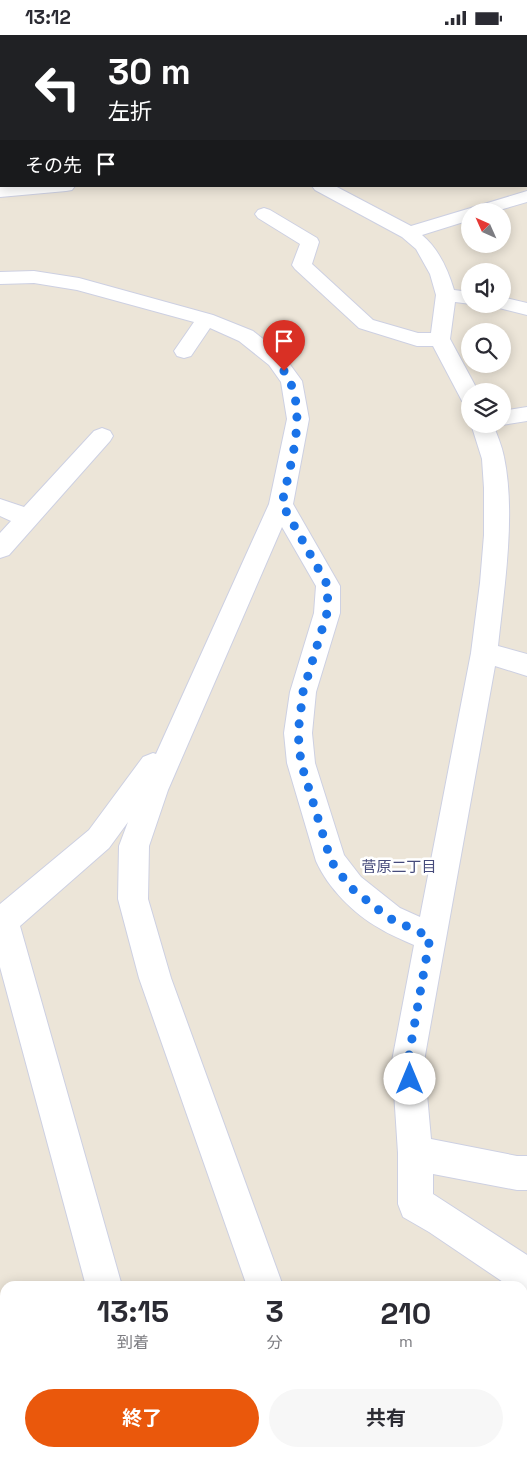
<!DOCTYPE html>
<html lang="ja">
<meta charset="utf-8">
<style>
:root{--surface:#fff;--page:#f7f7f7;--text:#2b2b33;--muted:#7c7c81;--accent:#ea580c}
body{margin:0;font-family:"Space Grotesk","Noto Sans JP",sans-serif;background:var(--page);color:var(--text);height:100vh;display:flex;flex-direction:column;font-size:19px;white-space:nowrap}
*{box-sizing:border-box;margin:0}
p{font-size:16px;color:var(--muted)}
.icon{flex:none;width:28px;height:28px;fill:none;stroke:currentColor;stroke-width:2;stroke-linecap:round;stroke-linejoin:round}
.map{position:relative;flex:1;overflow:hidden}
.drawer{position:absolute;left:0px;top:1246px;width:528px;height:176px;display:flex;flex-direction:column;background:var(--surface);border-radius:15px 15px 0 0;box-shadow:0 2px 12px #0003}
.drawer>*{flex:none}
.banner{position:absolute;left:0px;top:0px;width:528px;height:152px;box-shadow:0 2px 12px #0003;background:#202124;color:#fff;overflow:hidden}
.needle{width:32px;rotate:315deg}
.controls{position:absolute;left:461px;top:168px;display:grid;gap:10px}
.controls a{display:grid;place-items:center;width:50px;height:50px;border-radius:50%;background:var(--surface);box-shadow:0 2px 12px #0003;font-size:25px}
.pin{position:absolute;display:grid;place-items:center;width:42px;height:42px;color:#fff;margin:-51px -21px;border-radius:50% 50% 50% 0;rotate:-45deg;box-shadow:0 0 5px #0007}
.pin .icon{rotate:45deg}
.me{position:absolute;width:55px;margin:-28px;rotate:0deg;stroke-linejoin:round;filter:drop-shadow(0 0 4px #0008)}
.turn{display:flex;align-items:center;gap:18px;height:105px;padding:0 25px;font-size:22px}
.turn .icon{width:65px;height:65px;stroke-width:2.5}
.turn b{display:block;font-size:35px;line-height:42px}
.then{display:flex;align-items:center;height:48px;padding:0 25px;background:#0003;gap:10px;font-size:19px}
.eta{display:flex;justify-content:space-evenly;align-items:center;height:85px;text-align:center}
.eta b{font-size:30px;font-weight:700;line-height:35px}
.cta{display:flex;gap:10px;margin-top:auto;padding:10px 25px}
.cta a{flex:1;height:58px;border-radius:30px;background:var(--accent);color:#fff;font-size:20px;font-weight:700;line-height:58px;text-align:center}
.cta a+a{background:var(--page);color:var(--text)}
.status{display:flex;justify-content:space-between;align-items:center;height:35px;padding:0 25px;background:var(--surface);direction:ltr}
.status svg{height:14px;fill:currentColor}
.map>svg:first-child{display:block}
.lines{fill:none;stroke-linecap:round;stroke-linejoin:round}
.river{fill:#63c3f6;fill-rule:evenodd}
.minor-casing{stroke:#cdd0e2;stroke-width:2}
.minor{fill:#fff;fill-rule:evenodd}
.route{stroke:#1a73e8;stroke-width:9;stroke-dasharray:0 16.2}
.labels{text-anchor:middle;stroke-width:5;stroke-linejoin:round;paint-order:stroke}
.neighbourhood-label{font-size:15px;fill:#464b7b;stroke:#fff}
</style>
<div class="status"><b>13:12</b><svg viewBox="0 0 49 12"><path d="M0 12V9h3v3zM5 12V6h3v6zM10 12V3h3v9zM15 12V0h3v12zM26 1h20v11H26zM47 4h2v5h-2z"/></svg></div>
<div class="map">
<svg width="527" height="1422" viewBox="0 0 527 1422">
<rect width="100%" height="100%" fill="#ece5d8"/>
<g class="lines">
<path class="river" d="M0,21H1V39H0Z"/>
<g class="minor-casing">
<path id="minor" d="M224,0H240L241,1H225Z
M430,0H447L448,1H431Z
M526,4H527V14H526Z
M0,34H1V44H0Z
M526,67H527V77H526Z
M0,86H1V96H0Z
M75,151L72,155L66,156L0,162V152Z
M312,151H335L411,191L527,156V167L496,176H470V185L422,200C439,214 448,235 454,255L470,257L471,269L455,267L450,304L478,356H470V368L462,366L433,311H417L359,293L295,234L292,230L300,209L258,183L255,179L258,175L264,173L270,175L317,203L319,207L312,229L373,285L418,298H431L436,260L430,239L416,214L402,202L315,155Z
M34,236L79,243L213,280L253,296L283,320L302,346L309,384L293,469L340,551V578L316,657L312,698L315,728L344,820L361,842L400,873L420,882L471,618L480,548L484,500V453L482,424L471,389H493C497,400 502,411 504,422C516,479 504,554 498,611L527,619V641L495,631L424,1026L431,1104L517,1121H527V1155H517L433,1139V1159L527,1220V1260L522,1258V1251H509L429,1197L403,1182L398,1169V1118L392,1026L414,910C403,905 390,900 379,893C354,879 328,853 316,826L287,728L284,698L290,657L314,578L316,551L282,492L168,755L149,811L148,864L171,943L283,1251H247L139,943L118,864L119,811L128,787L109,813L20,891L122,1251H86L0,932V869L89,795L143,722L153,718L156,719L269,469L287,384L281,347L269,330L239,306L210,293L191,321L184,323L177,321L174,316L194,287L77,255L34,248L0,249V237Z
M502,262L527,268V280L495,272L493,269H502Z
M527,372V386L502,390L496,389H502V376Z
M102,393L110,396L113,401L110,406L9,520L0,523V498L11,486L0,481V464L24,472L94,396Z
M129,1418H169L171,1422H131Z
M304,1418H344L346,1422H306Z"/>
</g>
<use href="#minor" class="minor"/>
</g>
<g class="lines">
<path class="route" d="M284,336C310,374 290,428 282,469L328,551L327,578L303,657L298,698L301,728L331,826L350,852L389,883L430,902L408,1026L410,1044"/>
</g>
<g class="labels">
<g class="neighbourhood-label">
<text x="399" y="837">菅原二丁目</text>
</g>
</g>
</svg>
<div class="controls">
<a><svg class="needle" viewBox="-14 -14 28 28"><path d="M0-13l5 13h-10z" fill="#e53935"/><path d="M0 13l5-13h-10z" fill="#7c7c81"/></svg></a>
<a><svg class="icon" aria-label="sound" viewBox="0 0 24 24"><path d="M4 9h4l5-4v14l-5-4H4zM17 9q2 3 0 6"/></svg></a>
<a><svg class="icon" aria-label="search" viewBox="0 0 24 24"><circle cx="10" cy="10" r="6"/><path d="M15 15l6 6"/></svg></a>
<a><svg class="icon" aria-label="layers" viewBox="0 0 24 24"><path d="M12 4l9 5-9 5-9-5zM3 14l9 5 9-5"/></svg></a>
</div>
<div class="pin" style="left:284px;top:336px;background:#d93025"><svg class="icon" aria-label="arrive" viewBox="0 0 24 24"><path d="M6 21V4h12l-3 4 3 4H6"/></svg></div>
<svg class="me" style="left:410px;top:1044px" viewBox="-20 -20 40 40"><circle r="19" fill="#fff"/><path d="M0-13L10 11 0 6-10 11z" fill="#1a73e8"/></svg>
<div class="banner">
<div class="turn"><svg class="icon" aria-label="left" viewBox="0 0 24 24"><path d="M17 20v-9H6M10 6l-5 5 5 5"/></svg><div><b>30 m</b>左折</div></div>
<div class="then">その先<svg class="icon" aria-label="arrive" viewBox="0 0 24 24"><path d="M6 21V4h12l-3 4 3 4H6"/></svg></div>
</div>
<section class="drawer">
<div class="eta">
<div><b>13:15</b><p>到着</p></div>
<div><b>3</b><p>分</p></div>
<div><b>210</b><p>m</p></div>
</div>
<div class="cta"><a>終了</a><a>共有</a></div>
</section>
</div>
